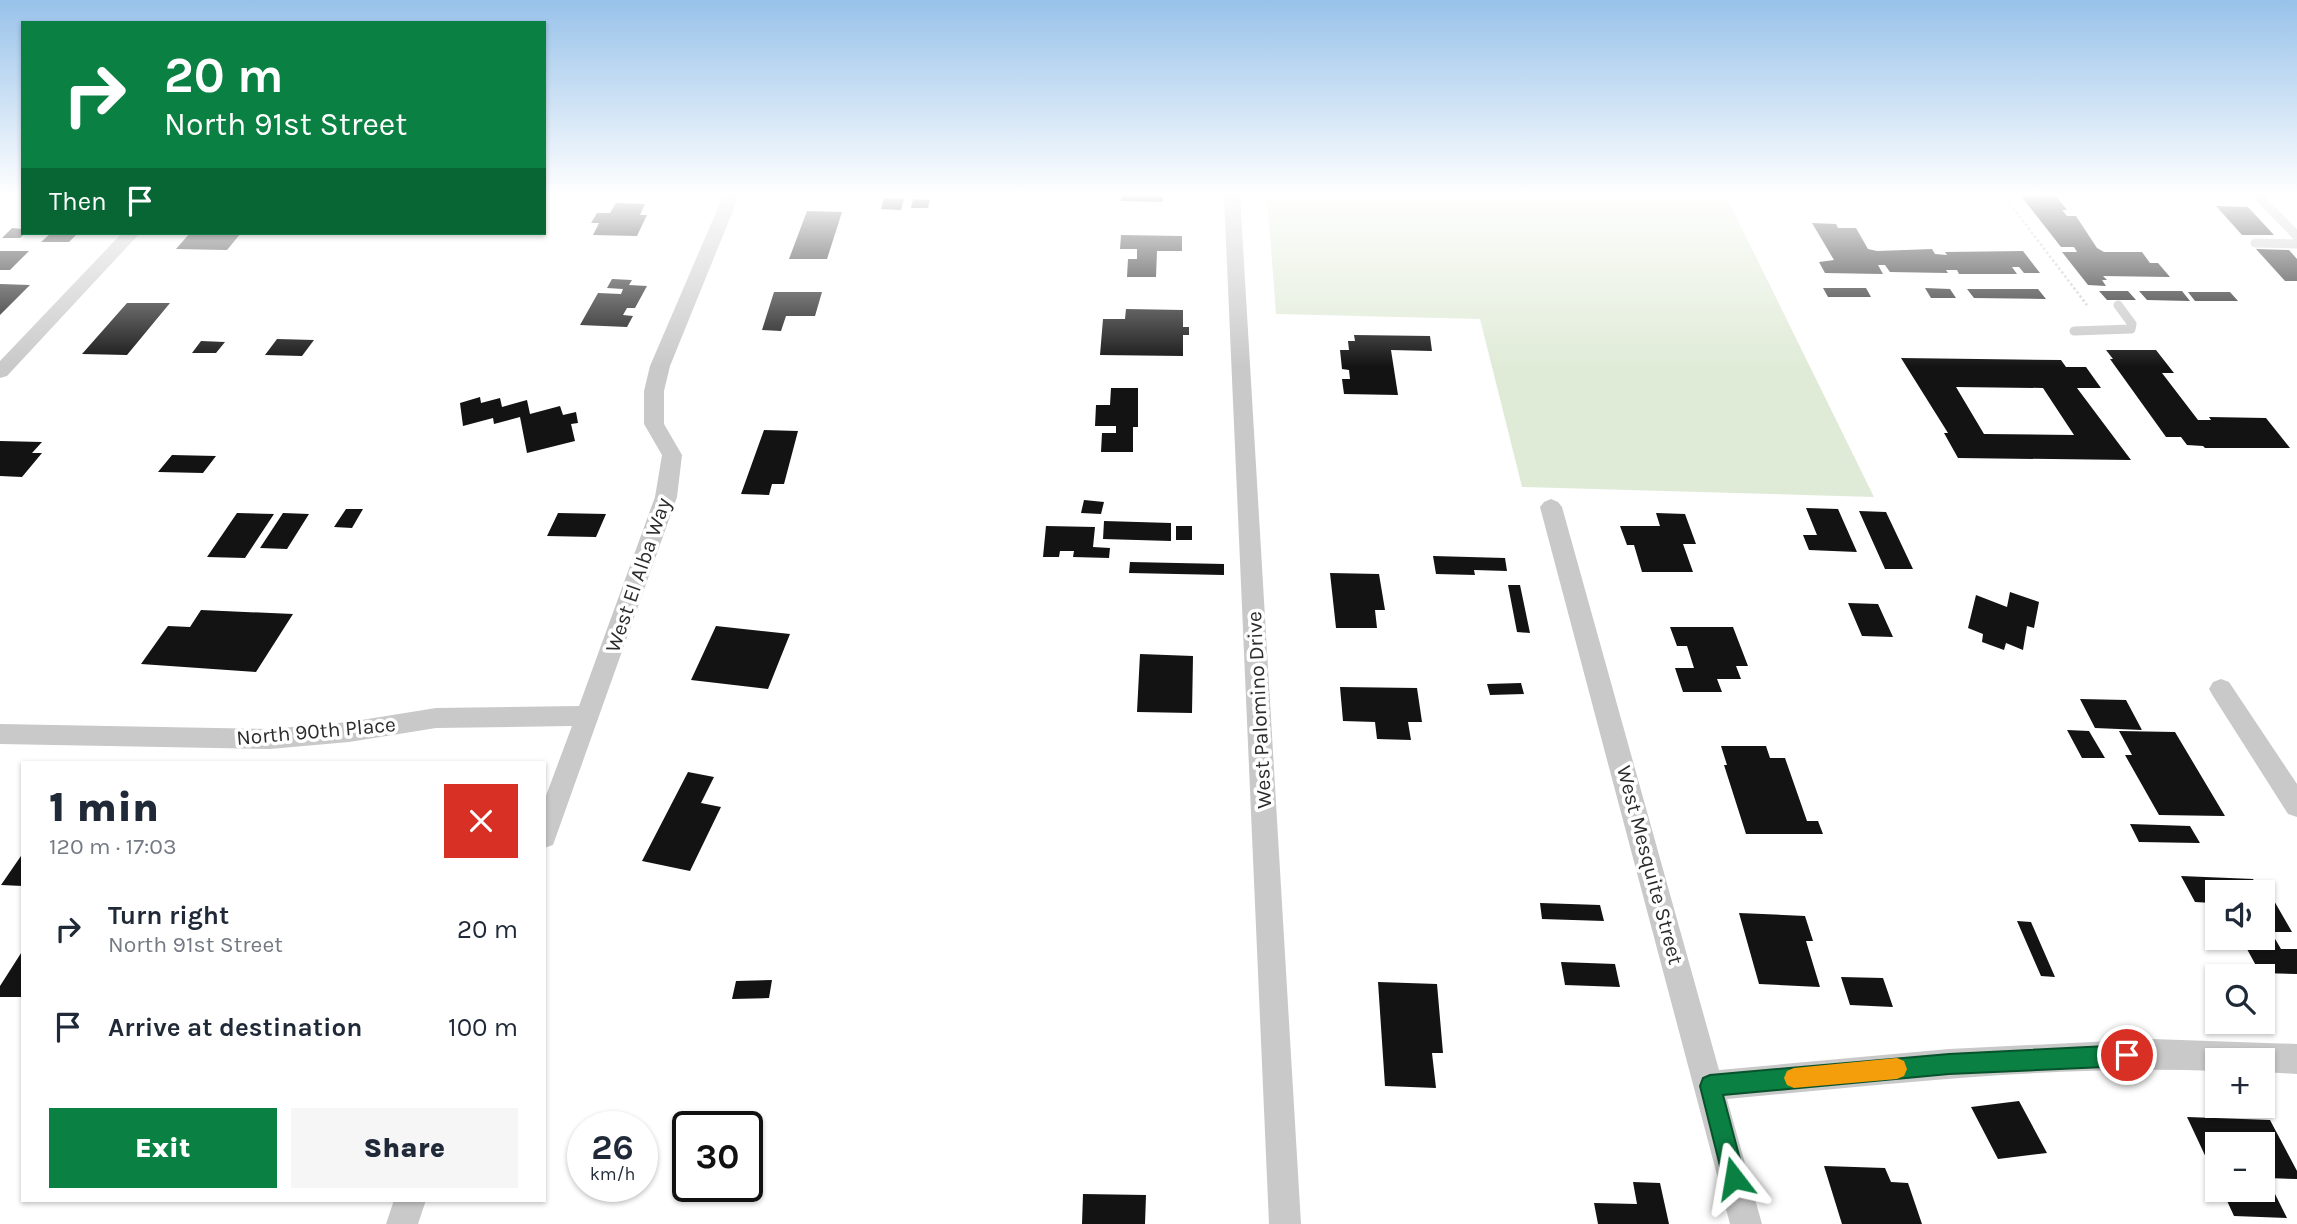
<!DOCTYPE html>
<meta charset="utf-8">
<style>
:root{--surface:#fff;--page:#f6f6f7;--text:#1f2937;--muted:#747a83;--accent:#0b8043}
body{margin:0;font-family:Karla,sans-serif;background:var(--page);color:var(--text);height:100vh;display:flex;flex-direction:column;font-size:26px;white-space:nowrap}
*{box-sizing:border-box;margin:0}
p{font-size:23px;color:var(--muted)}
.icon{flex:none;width:38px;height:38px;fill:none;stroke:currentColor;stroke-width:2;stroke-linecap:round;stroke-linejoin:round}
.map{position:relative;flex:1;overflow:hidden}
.sheet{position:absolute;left:21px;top:761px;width:525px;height:441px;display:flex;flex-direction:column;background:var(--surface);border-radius:0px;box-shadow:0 2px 5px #0004}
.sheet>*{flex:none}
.guide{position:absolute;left:21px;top:21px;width:525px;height:214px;border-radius:0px;box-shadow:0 2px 5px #0004;background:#0b8043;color:#fff;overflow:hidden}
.controls{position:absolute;left:2205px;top:880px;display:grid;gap:14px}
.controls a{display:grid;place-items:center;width:70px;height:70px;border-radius:0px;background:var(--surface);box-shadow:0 2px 5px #0004;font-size:35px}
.speed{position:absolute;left:567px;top:1111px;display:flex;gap:14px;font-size:35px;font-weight:700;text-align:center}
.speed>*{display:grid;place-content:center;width:91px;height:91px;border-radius:50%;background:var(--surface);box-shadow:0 2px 5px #0004;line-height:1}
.speed small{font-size:18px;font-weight:400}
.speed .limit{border:4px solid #111;border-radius:10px;background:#fff;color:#111}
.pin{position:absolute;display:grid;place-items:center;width:60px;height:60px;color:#fff;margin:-30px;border:4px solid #fff;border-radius:50%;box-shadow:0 2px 7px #0007}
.me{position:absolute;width:77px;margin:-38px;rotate:346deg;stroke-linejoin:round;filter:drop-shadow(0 0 5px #0008)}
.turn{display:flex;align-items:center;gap:24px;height:147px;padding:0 28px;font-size:32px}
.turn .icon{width:91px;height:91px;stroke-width:2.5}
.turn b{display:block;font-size:49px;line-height:60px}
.then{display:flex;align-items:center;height:66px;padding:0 28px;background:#0003;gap:14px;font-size:26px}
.round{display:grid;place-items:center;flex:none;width:74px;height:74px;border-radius:0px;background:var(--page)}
.summary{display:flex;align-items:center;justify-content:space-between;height:119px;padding:0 28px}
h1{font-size:42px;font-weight:800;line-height:52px}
.cta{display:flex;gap:14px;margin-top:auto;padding:14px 28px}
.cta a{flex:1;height:80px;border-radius:0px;background:var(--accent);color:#fff;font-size:28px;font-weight:800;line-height:80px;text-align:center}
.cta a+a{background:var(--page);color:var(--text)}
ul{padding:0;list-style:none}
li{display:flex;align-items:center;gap:21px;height:98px;padding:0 28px}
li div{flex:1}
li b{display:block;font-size:26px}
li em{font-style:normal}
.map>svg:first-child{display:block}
.green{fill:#e0ebd7}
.building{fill:#131313;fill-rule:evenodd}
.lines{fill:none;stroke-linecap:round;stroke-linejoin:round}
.path{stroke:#c9c9c9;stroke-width:2.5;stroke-dasharray:2.5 2.5;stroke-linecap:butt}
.service{stroke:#c9c9c9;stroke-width:9}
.minor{fill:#c9c9c9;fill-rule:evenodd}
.route{fill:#0b8043;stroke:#07532c;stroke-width:2}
.slow{fill:#f59e0b}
.labels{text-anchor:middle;stroke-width:7;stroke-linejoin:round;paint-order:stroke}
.street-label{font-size:21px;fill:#2c2c2c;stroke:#fff}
</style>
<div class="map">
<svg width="2297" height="1224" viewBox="0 0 2297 1224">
<rect width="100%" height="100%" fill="#fff"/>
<path class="green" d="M1267,196H1726L1874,497L1522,487L1480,319L1276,314Z"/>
<path class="building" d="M1121,196H1163V202L1121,201Z
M2021,196H2056L2067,210H2062L2067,216H2076L2097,248L2104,252H2142L2150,263H2158L2170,277L2103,276L2107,280H2102L2106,286L2088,285L2062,252H2077L2074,247H2061Z
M884,198L904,199L901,210L881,209Z
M913,199L930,200L928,208H911Z
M616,203L645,204L640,215H647L637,236L593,235L599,223H591L597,213H610Z
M2216,206L2248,207L2274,235H2242Z
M807,211L842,212L827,259H789Z
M1812,223L1836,224L1838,228H1856L1868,249L1877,251L1932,249L1935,254L1947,255L1945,252L2023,251L2040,273H2024L2019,267H2012L2017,274H1959L1957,270H1946L1948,273L1890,272L1885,265H1878L1883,274L1825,273L1819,262L1834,260Z
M12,228L23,229V233H26L20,238H2Z
M51,233H78L69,242H41Z
M190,233H241L227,250L176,249Z
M1121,235L1182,236V251H1157L1156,277H1127L1128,259H1137V249H1120Z
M2256,249L2289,250L2297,259V281H2285Z
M0,251H29L10,270H0Z
M612,279L632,280L629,285L647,286L635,308H627L623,315L633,316L627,327L580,325L598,293L621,294L623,289L607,288Z
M0,284L30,285L0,315Z
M1823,288H1866L1871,297H1828Z
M1925,288L1950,289L1956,298H1931Z
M1967,289H2038L2046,299L1974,298Z
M2099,291H2128L2136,300H2107Z
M2139,291H2182L2190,301L2147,300Z
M774,292H822L815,316H786L781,331L762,330Z
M2188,292H2230L2238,301H2195Z
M127,303H170L127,355L82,354Z
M1126,309L1183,310V327H1189V335H1183V356L1100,355L1103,319H1125Z
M1354,335L1430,336L1432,351L1391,350L1398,395L1344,394L1342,379H1350L1349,370L1342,369L1340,350H1349L1348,341H1355Z
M277,339L314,340L302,356L265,355Z
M201,341L225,342L216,353H192Z
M2106,350H2156L2174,373H2162L2198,420H2211L2209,417L2266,418L2290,448H2205L2203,446L2187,445L2181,437H2166L2110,359H2113Z
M1901,358L2061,360L2066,367H2086L2101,388H2077L2131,460L1958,458L1944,433H1948ZM1956,387L2043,388L2074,435L1984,434Z
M1111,388H1138V427H1133V452H1101L1102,433H1116V426H1095L1096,405H1110Z
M480,397L481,403L500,398L502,407L527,400L530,414L560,406L563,415L576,412L578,423L571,424L575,441L527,453L520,417L494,424L493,418L463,426L460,403Z
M764,430L798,431L784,484H772L769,495L741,494Z
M0,441L42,442L32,453H42L22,477L0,476Z
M172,455L216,456L203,473L158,472Z
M1084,500L1104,502L1101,514L1081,513Z
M1806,508L1838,509L1857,552L1809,550L1803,535H1817Z
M346,509H363L352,528L334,527Z
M1859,511L1886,512L1913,569H1885Z
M237,513L274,514L245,558L207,557Z
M283,513L309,514L287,549L260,548Z
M558,513L606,514L596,537L547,536Z
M1656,513L1685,514L1696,544H1683L1693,572H1642L1634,545H1627L1620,526H1660Z
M1104,521L1171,523V541L1103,539Z
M1046,526L1095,527L1093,547L1110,548L1109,558L1073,557L1074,551H1060L1059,557H1043Z
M1176,526H1192V540H1176Z
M1433,556L1505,558L1507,571L1474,570L1475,575L1436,574Z
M1130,562L1224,564V575L1129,573Z
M1330,573L1379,574L1385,610H1375L1377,628H1336Z
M1508,585H1520L1530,633L1517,632Z
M2010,592L2039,602L2034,628L2027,626L2023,650L2006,643L2004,650L1982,642L1983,634L1968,628L1976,595L2007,607Z
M1848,603L1878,604L1893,637L1862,636Z
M201,610L293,614L256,672L141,664L168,626L190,627Z
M716,626L790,634L768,689L691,680Z
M1670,627H1733L1748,666H1736L1741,679H1717L1722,692H1683L1675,668H1694L1687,646H1677Z
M1140,654L1193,656L1192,713L1137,712Z
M1521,683L1524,694L1490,695L1487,684Z
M1340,687L1417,688L1422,722H1408L1411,740L1377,739L1375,722L1343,721Z
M2080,699L2126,700L2142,730L2095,728Z
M2067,730L2089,731L2105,758H2082Z
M2119,731L2175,732L2225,816L2159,815L2125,755H2132Z
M1721,746H1766L1770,758H1785L1807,821H1818L1823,834H1746L1724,765H1727Z
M688,772L714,777L701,803L721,807L690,871L642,861Z
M2130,824L2190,826L2200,843L2139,842Z
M23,853V886L1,885Z
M2181,876L2253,879L2261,892H2217V911L2212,903L2195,902Z
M2263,898L2273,899L2292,932H2271L2281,949H2297V974L2260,973L2241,938H2263Z
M1540,903L1600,905L1604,921L1542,919Z
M1739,913L1805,916L1813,941H1806L1820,987L1759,984Z
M2017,921L2031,922L2055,977L2041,976Z
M23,950V997H0V986Z
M1561,962L1615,964L1620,987L1565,985Z
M1841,977L1883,978L1893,1007L1850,1005Z
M772,980L769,998L732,999L736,981Z
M1378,982L1437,984L1443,1053H1432L1436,1088L1385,1086Z
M2019,1101L2047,1153L1998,1159L1971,1107Z
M2187,1117L2270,1120L2297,1171V1179L2267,1178L2287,1218L2234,1216L2222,1190H2263V1144H2217V1181Z
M1824,1166L1885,1168L1891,1182L1908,1183L1922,1224H1842Z
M1633,1182L1660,1183L1669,1224H1598L1594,1203L1637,1204Z
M1083,1194L1146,1195L1145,1224H1082Z"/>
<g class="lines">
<path class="path" d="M2004,196L2087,305"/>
<path class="service" d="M2258,196L2297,236
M2255,243L2297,244
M2074,331L2131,329L2132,324L2118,305"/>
<path class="minor" d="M723,196H739L670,366L664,391V424L682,455L677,497L553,845L544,848V801L572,726L436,728L349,742L270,749L0,744V724L270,729L349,722L436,708L579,706L655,497L662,455L644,424V391L650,366Z
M1224,196H1240L1301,1224H1269Z
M122,233H140L7,376L0,378V361Z
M1551,499L1558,502L1562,507L1719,1070L1949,1049L2152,1039L2297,1044V1074L2263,1072V1060H2217V1071C2054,1065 1890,1084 1727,1099L1762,1224H1730L1540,507L1544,502Z
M2221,679L2229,682L2297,784V817L2288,814L2213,696L2209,689L2213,682Z
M394,1200H426L418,1224H386Z"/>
</g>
<linearGradient id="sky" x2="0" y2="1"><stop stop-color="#98c2ea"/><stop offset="0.53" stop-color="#fff"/><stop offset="1" stop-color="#fff" stop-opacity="0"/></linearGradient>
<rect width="2297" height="367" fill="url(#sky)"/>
<path class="route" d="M2127,1045L2134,1048L2137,1055L2134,1063L2127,1066L1949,1074L1723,1095L1745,1178L1742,1186L1734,1189L1727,1186L1723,1178L1700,1086L1703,1078L1710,1075L1949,1054Z"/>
<path class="slow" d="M1897,1058L1904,1061L1907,1069L1904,1076L1897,1079L1794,1088L1787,1085L1784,1078L1787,1071L1794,1068Z"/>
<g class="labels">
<g class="street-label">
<text transform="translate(638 575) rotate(-71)" y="7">West El Alba Way</text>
<text transform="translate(1259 710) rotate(-93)" y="7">West Palomino Drive</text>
<text transform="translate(316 731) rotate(-5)" y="7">North 90th Place</text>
<text transform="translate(1650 865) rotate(75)" y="7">West Mesquite Street</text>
</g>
</g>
</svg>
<div class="controls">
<a><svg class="icon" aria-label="sound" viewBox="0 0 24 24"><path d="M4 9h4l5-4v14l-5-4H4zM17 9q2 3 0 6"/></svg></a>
<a><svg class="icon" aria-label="search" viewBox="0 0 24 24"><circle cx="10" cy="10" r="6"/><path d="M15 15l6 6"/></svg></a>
<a>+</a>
<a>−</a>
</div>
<div class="speed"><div>26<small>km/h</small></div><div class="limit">30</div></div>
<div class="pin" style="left:2127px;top:1055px;background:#d93025"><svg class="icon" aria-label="arrive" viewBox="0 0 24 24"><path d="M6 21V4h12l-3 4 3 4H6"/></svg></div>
<svg class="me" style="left:1734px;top:1178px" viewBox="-20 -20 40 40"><path d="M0-17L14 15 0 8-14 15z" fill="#0b8043" stroke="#fff" stroke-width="4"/></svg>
<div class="guide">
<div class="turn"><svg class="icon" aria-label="right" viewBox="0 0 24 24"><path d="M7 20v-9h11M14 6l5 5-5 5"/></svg><div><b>20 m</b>North 91st Street</div></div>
<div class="then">Then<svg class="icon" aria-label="arrive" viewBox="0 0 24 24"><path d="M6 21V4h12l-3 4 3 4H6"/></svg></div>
</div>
<section class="sheet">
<div class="summary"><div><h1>1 min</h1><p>120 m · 17:03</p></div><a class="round" style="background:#d93025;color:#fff"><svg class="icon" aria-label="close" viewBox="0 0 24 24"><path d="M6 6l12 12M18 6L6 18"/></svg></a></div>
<ul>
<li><svg class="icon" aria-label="right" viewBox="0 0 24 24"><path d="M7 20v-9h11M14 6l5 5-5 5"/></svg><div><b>Turn right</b><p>North 91st Street</p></div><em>20 m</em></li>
<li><svg class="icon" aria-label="arrive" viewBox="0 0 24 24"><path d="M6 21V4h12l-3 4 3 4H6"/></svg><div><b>Arrive at destination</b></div><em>100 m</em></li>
</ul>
<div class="cta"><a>Exit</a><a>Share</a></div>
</section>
</div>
